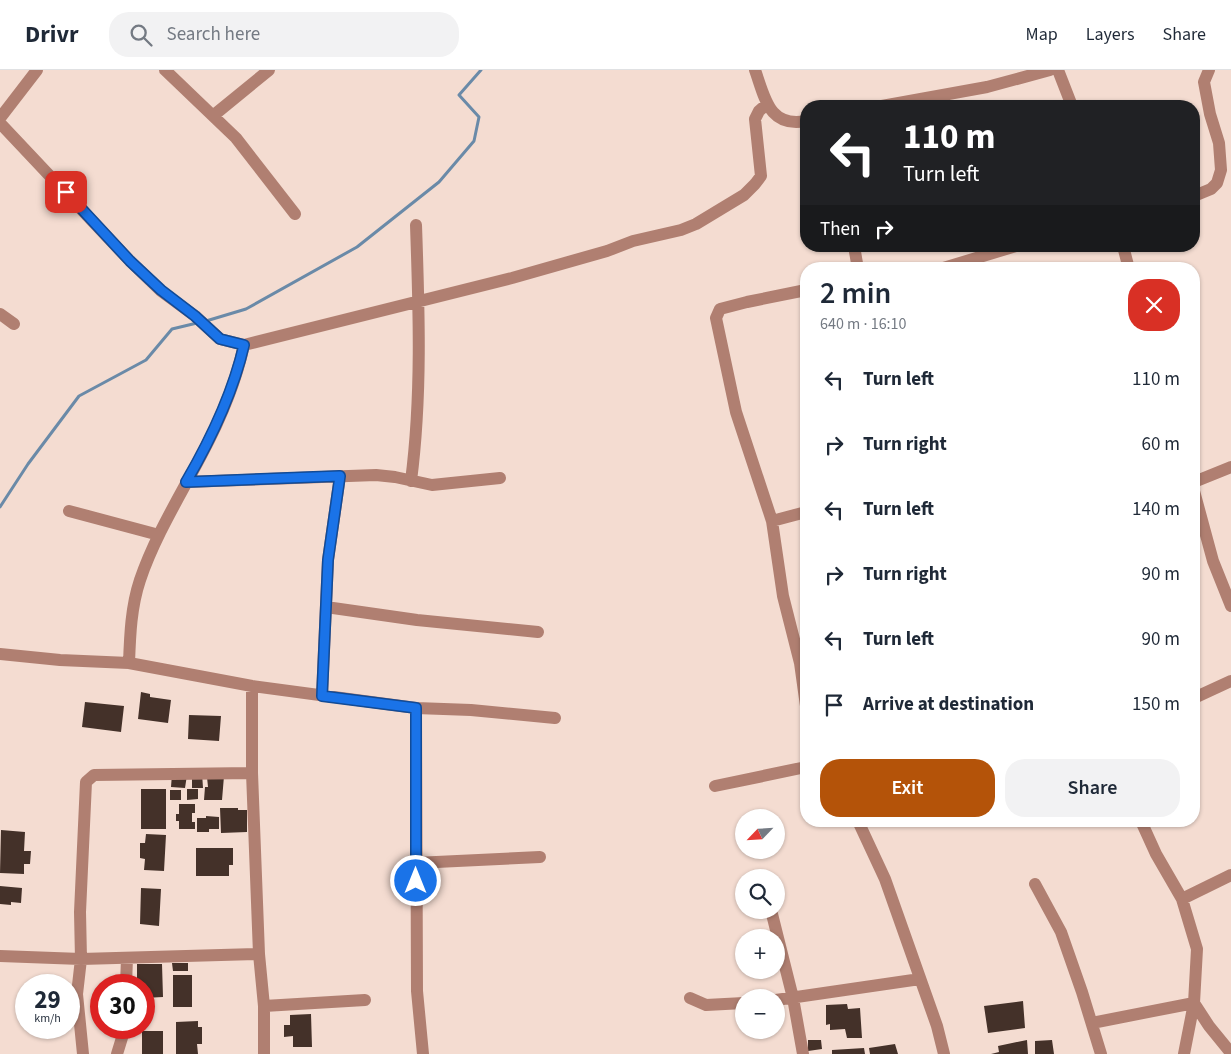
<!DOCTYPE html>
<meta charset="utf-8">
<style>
:root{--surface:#fff;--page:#f2f2f3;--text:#1f2937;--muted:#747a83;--line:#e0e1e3;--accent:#b45309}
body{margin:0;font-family:"Source Sans 3",sans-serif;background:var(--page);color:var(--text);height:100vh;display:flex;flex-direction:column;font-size:19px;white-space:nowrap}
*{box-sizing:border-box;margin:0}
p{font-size:16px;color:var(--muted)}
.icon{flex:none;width:28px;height:28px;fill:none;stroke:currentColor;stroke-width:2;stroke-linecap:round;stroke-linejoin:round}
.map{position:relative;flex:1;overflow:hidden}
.sheet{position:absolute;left:800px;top:192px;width:400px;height:565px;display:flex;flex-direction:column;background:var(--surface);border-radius:20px;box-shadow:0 1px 4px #0004}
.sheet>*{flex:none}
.hud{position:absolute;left:800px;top:30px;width:400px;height:152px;border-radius:20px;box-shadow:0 1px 4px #0004;background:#202124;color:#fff;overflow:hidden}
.needle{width:32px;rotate:245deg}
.buttons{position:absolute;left:735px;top:739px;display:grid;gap:10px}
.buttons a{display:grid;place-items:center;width:50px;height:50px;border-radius:50%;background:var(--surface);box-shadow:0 1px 4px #0004;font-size:25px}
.speed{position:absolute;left:15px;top:904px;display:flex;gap:10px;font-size:25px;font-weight:700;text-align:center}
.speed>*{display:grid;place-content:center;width:65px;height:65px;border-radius:50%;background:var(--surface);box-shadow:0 1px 4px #0004;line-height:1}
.speed small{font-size:12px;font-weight:400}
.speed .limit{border:8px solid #d22;background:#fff;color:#111}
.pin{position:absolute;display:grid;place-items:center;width:42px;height:42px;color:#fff;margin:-21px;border-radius:10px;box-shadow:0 2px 8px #0006}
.me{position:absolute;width:55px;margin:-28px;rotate:0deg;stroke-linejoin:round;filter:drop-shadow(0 0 4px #0008)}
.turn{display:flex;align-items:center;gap:18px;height:105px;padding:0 20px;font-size:22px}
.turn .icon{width:65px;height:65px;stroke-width:2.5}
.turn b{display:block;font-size:35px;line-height:42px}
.then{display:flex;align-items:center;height:48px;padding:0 20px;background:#0003;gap:10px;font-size:19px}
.round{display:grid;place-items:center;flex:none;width:52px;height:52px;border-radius:20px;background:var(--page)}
.overview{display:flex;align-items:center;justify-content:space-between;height:85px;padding:0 20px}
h1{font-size:30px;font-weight:600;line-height:38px}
.primary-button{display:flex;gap:10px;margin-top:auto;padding:10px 20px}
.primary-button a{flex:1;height:58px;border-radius:20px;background:var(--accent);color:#fff;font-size:20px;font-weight:600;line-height:58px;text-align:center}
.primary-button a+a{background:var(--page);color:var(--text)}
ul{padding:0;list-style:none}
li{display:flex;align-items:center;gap:15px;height:65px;padding:0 20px}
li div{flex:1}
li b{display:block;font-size:19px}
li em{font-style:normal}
header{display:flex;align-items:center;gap:30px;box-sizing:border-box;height:70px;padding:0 25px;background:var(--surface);border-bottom:1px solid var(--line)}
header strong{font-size:24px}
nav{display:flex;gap:28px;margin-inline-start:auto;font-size:18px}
.search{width:350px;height:45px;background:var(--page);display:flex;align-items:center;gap:12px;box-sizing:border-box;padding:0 18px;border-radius:20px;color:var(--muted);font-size:19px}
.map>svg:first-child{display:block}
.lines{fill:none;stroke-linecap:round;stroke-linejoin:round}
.stream{stroke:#6a8aa8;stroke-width:3}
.building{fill:#443129}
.minor{stroke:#b07f71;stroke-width:12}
.route-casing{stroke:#114b97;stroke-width:12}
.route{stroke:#1a73e8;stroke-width:9}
</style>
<header>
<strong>Drivr</strong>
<div class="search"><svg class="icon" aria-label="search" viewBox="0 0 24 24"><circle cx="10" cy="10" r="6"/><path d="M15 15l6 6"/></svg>Search here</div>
<nav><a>Map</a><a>Layers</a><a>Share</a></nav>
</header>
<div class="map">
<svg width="1231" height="984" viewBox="0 0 1231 984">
<rect width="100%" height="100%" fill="#f4dcd1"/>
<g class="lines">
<path class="stream" d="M206,251L246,239L357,177L439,112L474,71L479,47L459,25L481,0
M0,437L28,394L79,326L146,290L172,259L197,253"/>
</g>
<path class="building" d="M141,622L150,624V627L171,630L168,653L138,649Z
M85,632L124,636L121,662L82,657Z
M189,645L221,646L219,671L188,669Z
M202,703L203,718H192V704Z
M172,704L187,705L185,718L171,717Z
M224,706L222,730H204L205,717H208L207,707Z
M141,719H166V759H141Z
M187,719H198V729L187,730Z
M170,720H181V730H170Z
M179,734H195V743H192V752H195V759H179V751H176V744H179Z
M220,738H238V740H247V762L221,763Z
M206,746L219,747V759H209V762H197V748H206Z
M1,760L25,762L24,781H31L30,794H24V804L0,803Z
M146,764L166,765L164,801L144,800L145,789L140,788V773H145Z
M196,778H233V795H229V806H196Z
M0,816L22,818L21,833L11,832V835L0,834Z
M141,818L161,819L159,856L140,854Z
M172,893H188V901H173Z
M137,894H162L163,927L144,928V915H137Z
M173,905H192V937H173Z
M1023,931L1025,958L988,963L984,936Z
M847,934L848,939L860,938L862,968H847L845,959L830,960V954L826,955V935Z
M311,944L312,977H293V966L284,967V955H290V945Z
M198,951V957H202V974H197L198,984H176V952Z
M142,961H163V984H142Z
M808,970H821L822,979L808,981Z
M1027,970L1028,984H991L999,982L998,976Z
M1052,970L1054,984H1035V971Z
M895,974L898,984H870L869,978Z
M864,978L865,984H832V980Z"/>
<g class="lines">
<path class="minor" d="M165,0L236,68L295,144
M755,0C765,28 769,58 806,51
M1058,0L1072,36
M882,36L987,17L1050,0
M214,45L269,0
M0,48L37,0
M0,53L130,191L161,221L195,246L220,269L244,275
M1194,126L1211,119L1217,113L1221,100L1219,73L1210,44L1204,12L1209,0
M854,176L858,199
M1123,176L1129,199
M940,199L1016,176
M806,220L747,232L720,239L716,248L736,342L772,451L783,526L800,593L806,636
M0,244L14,254
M411,411C422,326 419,240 416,155
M186,412L376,405L395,407L432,415L500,408
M1194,412L1231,397
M1194,421L1213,491L1231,536
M69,441L159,465
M772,451L806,442
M326,537L417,550L538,562
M0,584L60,590L129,593L252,616L416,638L471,640L555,648
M129,593C130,565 131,537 140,510C155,466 180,426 202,384C220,350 236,312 244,275L512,208L607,181L633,171L681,160L696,154L744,125L755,114L761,106L755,49L759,41L767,34
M252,616V703L259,884L264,936V984
M322,625L328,490L340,406
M1194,628L1231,611
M416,638L417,921L423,984
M715,716L806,697
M858,751L885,809L937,956L944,984
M1141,751L1156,784L1182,829L1197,879L1194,933L1184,984
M415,793L540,787
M1035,814L1061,862L1082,922L1101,984
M1182,829L1231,805
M771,840L793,928L803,984
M0,886L81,889L259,884
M126,915L127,888
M690,928L706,935L744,933
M776,930L920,909
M1194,933L1209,956L1231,983
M264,936L365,930
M1092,953L1194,933
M83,984L77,924L81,889L80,842L86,712L94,705L252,703
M117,984L125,958"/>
</g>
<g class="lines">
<g class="route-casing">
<path id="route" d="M66,122L130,191L161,220L195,246L220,269L244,275C233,323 211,369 186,412L340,406L328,490L322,626L416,638V811"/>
</g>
<use href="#route" class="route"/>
</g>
</svg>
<div class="buttons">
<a><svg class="needle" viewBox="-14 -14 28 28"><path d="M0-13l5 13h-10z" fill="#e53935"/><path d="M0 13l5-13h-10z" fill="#747a83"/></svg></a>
<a><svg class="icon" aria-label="search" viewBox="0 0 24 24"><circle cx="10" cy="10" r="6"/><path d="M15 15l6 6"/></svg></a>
<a>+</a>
<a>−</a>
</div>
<div class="speed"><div>29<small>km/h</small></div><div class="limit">30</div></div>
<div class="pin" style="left:66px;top:122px;background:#d93025"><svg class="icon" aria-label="arrive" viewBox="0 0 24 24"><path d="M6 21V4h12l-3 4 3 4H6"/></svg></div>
<svg class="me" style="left:416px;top:811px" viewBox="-20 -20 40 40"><circle r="17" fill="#1a73e8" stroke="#fff" stroke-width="3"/><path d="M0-11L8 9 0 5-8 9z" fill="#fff"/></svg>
<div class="hud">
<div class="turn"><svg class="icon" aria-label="left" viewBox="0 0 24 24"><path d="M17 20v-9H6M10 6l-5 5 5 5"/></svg><div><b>110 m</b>Turn left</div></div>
<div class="then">Then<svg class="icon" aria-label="right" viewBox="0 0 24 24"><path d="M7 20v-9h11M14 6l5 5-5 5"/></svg></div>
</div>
<section class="sheet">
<div class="overview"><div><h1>2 min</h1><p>640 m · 16:10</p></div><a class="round" style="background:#d93025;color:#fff"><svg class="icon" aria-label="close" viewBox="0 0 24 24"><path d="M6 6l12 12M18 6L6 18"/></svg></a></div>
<ul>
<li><svg class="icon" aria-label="left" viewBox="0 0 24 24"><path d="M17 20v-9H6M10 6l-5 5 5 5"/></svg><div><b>Turn left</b></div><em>110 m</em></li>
<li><svg class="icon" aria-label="right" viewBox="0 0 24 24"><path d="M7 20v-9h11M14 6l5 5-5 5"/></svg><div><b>Turn right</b></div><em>60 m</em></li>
<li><svg class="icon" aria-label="left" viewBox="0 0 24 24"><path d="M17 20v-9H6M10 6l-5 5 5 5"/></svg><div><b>Turn left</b></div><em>140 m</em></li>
<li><svg class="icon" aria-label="right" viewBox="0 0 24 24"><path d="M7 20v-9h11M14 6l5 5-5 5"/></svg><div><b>Turn right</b></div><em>90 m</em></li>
<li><svg class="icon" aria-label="left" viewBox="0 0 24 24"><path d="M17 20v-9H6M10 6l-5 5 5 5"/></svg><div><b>Turn left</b></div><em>90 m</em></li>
<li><svg class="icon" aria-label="arrive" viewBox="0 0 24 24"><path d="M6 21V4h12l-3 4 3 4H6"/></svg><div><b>Arrive at destination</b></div><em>150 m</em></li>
</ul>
<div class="primary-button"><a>Exit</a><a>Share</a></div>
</section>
</div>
